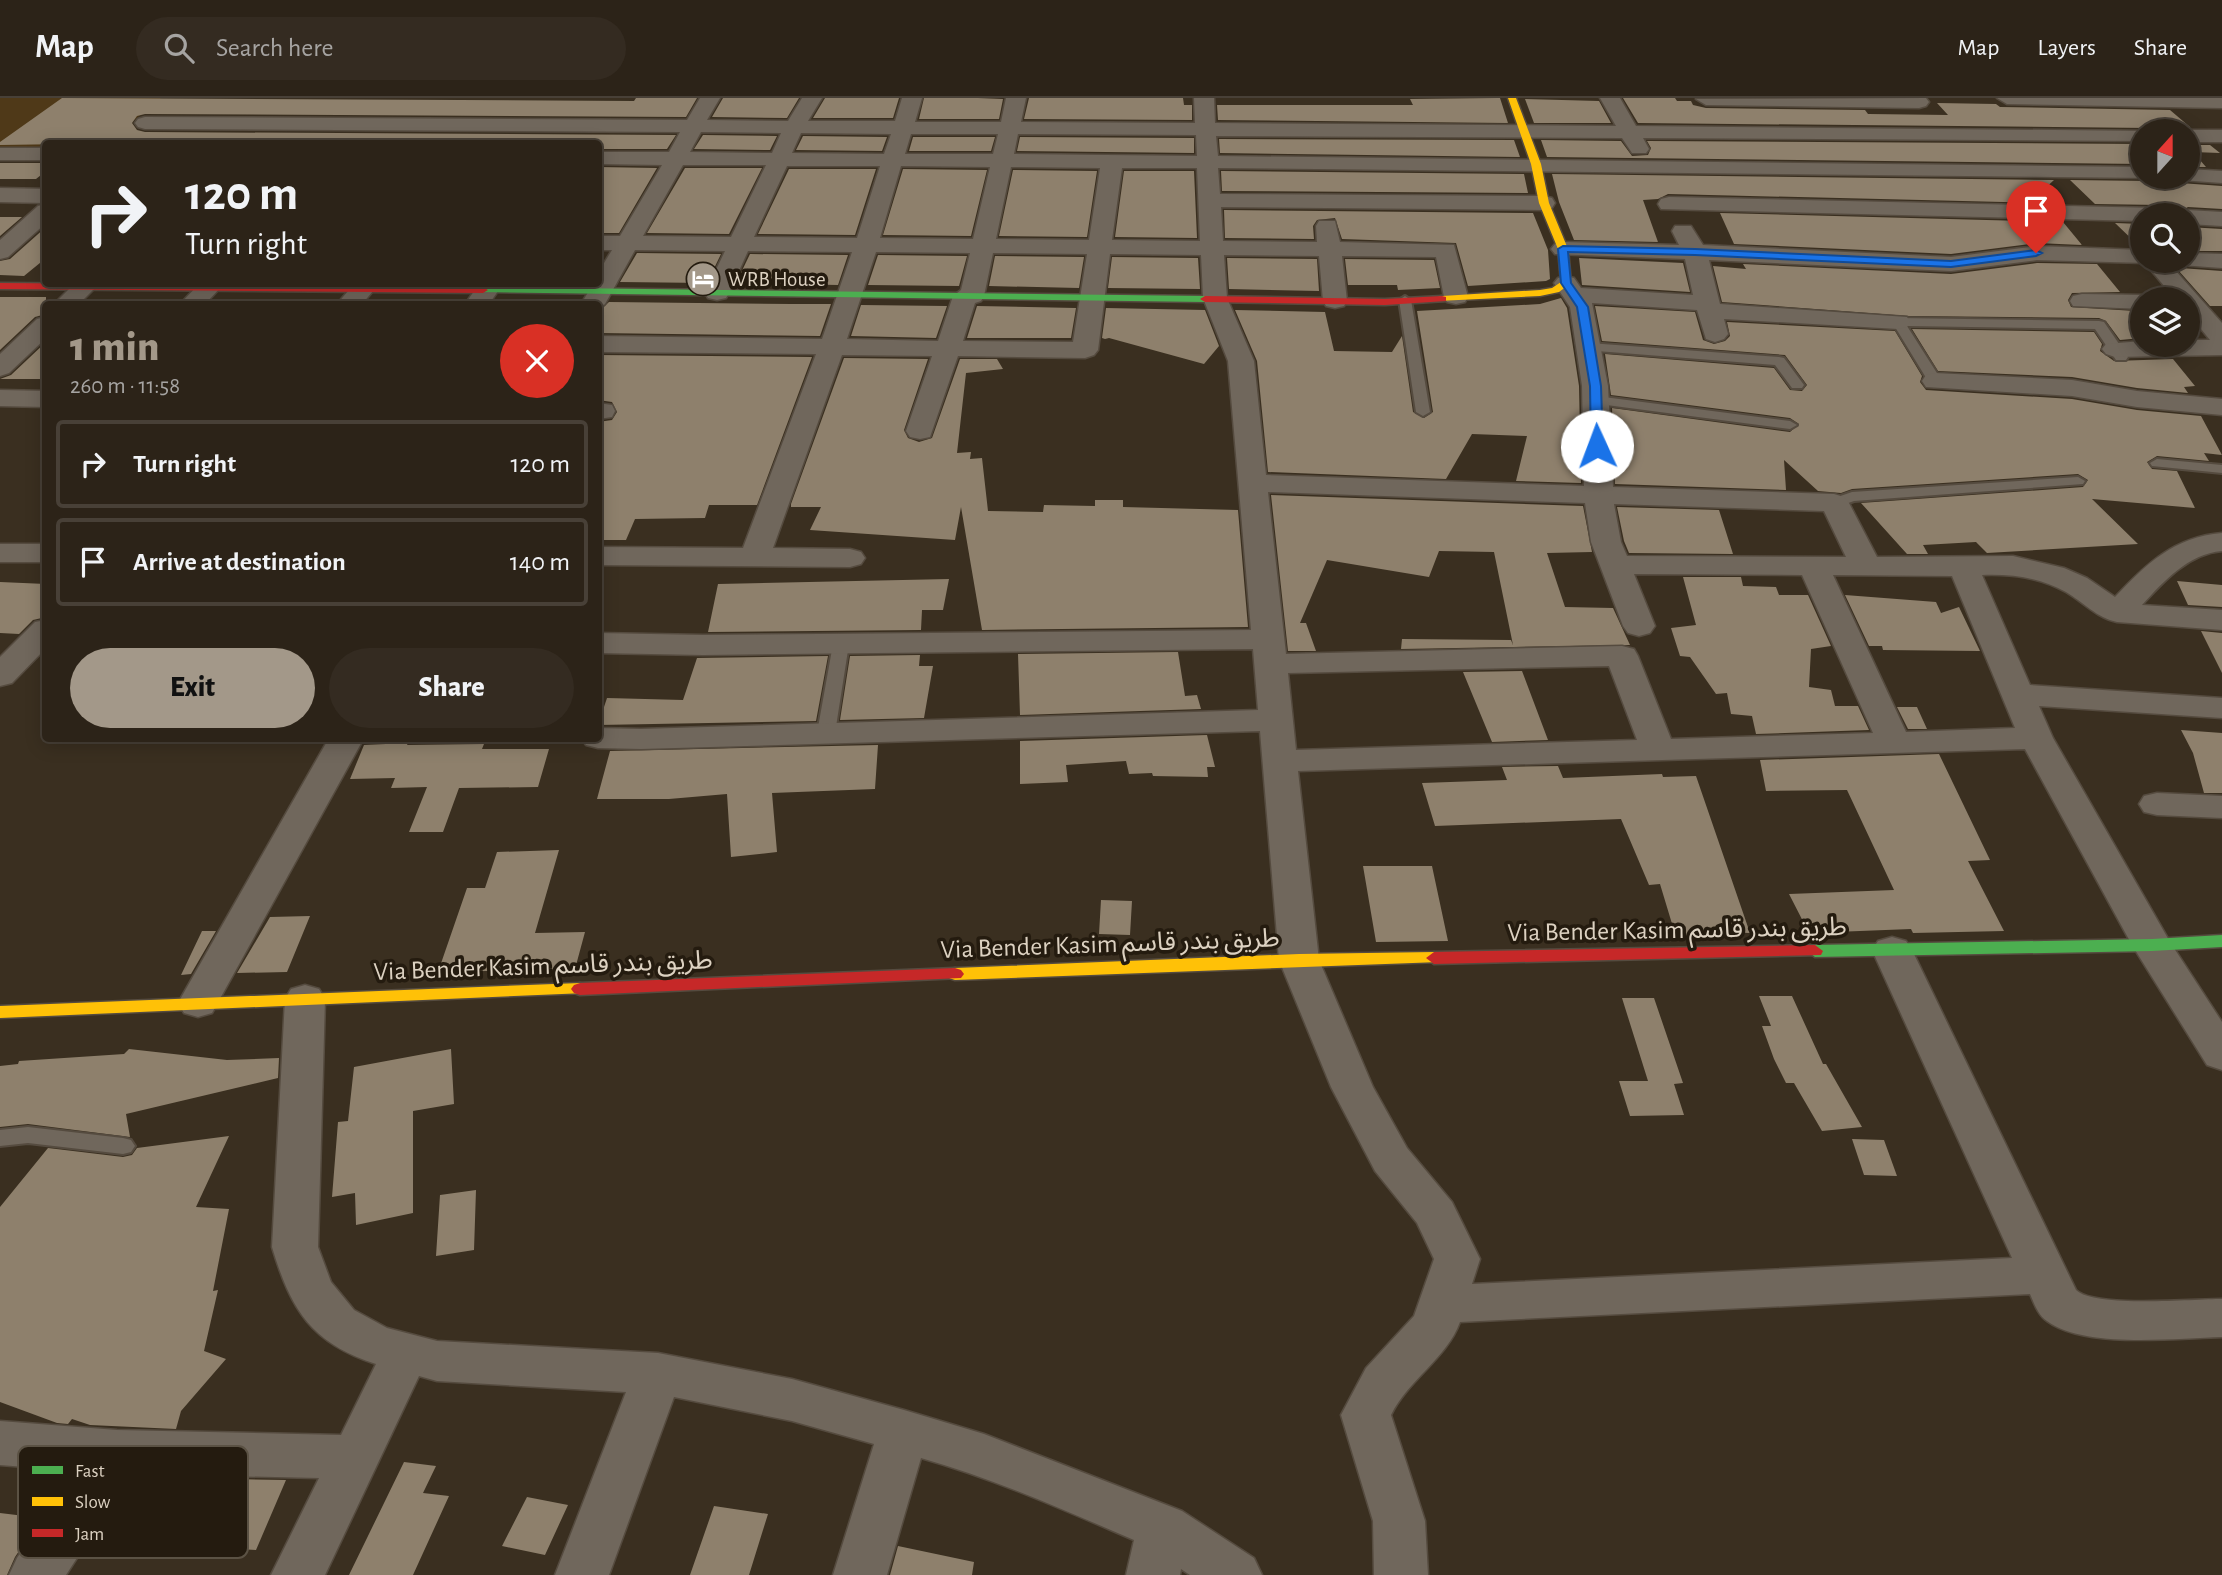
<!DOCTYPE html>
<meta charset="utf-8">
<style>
:root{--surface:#2c2318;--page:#342b21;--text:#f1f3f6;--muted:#a6a4a2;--line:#484037;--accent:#a39889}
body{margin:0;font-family:"Alegreya Sans","Noto Sans Arabic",sans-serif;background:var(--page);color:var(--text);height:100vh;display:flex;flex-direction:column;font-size:26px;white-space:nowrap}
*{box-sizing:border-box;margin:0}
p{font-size:23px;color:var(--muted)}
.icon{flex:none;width:38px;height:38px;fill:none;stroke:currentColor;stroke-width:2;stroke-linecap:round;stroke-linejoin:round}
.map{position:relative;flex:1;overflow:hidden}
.drawer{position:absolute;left:42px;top:203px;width:560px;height:441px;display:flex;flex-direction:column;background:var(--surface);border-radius:7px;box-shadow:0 4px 18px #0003,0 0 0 2px var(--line)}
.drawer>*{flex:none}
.hud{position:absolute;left:42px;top:42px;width:560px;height:147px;border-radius:7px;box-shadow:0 4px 18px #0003,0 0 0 2px var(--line);background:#2c2318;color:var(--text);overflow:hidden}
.needle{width:46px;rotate:21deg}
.controls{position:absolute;left:2130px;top:21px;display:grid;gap:14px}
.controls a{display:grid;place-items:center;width:70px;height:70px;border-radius:50%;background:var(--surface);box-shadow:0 4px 18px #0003,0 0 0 2px var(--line);font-size:35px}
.pin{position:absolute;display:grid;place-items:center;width:60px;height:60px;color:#fff;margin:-72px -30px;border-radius:50% 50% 50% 0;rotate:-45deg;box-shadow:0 0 7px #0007}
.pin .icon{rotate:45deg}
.me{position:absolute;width:77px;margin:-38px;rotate:358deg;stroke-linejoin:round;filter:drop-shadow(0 0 5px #0008)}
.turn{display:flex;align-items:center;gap:24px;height:147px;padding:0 28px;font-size:32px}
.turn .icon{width:91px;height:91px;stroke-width:2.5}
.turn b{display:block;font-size:49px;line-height:60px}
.round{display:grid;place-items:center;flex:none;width:74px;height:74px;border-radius:37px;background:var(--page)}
.headline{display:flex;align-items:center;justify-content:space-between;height:119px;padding:0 28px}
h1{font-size:42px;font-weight:800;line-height:52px;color:var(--accent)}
.cta{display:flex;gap:14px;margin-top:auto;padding:14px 28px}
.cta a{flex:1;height:80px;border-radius:42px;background:var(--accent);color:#111;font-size:28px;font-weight:800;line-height:80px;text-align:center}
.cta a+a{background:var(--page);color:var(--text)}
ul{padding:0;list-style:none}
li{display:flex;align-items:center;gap:21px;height:88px;margin:0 14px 10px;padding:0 14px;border:4px solid var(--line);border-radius:7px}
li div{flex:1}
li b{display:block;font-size:26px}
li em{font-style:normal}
header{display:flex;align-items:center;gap:42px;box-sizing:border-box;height:98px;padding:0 35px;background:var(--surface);border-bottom:2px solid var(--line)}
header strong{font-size:33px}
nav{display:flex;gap:38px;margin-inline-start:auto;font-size:24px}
.search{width:490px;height:63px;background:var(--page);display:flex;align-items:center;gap:18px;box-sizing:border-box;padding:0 24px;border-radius:38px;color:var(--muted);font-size:26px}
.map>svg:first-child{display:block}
.built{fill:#4f3918}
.building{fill:#8e806c}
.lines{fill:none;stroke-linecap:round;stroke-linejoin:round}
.lane-casing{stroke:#554b3f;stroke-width:4}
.street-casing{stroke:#554b3f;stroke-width:3}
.fast-casing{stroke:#554b3f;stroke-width:3}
.slow-casing{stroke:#554b3f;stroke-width:3}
.jam-casing{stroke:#554b3f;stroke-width:3}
.lane{fill:#70675c;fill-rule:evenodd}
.street{fill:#70675c;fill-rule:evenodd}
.fast{fill:#4caf50;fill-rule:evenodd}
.slow{fill:#ffc107;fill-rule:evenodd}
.jam{fill:#c62828;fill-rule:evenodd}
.route{fill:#1a73e8;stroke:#114b97;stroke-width:2}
.labels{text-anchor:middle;stroke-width:7;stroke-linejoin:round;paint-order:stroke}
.far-poi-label{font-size:21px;fill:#dcd1c1;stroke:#241b0f;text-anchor:start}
.street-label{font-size:26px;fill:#dcd1c1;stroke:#241b0f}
.key{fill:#241b0f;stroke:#5b5244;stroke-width:2}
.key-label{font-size:19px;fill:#dcd1c1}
</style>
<header>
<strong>Map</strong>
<div class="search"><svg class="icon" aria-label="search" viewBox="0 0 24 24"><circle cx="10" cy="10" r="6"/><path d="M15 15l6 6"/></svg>Search here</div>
<nav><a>Map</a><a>Layers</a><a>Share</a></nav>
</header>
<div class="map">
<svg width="2222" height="1477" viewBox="0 0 2222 1477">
<rect width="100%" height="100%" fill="#3a2f20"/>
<path class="built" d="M0,0H161L106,45L46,46L45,54H0Z"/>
<path class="building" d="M62,0L634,3L636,0H697L686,19L145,16L137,18L132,25L137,32L145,34L676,37L667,51H598V44L549,42L547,46L279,43L0,47V44Z
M723,0H799L787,20L712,19Z
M825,0H899L893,20H813Z
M924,0H978L1003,1L999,21H919Z
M1029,0H1183L1184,7H1192V22L1024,21Z
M1497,0H1500L1508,25L1218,22L1217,7H1413L1410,1Z
M1623,0H1675L1677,3H1691L1693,7L1706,10L1865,12L1868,16L1948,17L1937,5L1996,6L2000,9L2170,12L2190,29L2179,33H2152L2149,30L1638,25Z
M1525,1L1599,3L1611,25H1534Z
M703,37L777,38L770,52L694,51Z
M803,38L887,39L882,53L796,52Z
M913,39H995L991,53H909Z
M1020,39L1194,40V55L1017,53Z
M1219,41L1514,42L1520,59L1220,55Z
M1541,42L1621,43L1632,58L1648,57L1651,50L1647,43L2142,46V66L1547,59Z
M2188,47H2210L2220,55L2193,54L2206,69H2188Z
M0,65H46V73L36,81H0Z
M598,69L657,70L619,135H598Z
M685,70H762L729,136L647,135Z
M789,71H876L855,137L758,136Z
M903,71L987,72L971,138L883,137Z
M1013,72L1097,73L1087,139L999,138Z
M1124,73H1194L1197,140L1115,139Z
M1221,73L1524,76L1528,95L1222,93Z
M1552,76L2054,82L2040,95L2048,105L1668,96L1658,101L1643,102L1658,144L1574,142L1559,104Z
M2152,79H2177L2180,85L2222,88V111L2188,109L2173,117L2169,111L2160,107L2095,106L2070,82L2150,83Z
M1224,112L1533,115L1548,152L1550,181L1546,183L1468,188L1456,145L1342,141L1335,120L1317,122L1313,128L1314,141L1225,140Z
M1720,115L2063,124L2082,147L2037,145L1951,156L1734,146Z
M0,119H22L0,138Z
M2115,125L2142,126V149H2140Z
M46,129V160L24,178L0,177V163L10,161Z
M2188,129L2222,131V153H2188Z
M637,155L721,156L707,185L620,184Z
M750,156L848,157L838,187L736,185Z
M878,157L967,158L959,188L868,187Z
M995,158L1084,159L1079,190L989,188Z
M1112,159L1198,160L1200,191L1108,190Z
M1227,160L1317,161L1319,193L1229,191Z
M1579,160L1683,165L1690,194L1582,187Z
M1345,161L1434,162L1440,190L1398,192L1397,187H1348Z
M2170,163H2174L2180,170L2222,173V208H2210Z
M2037,165L2097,166L2120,194L2072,195L2068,202L2071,209L2135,213L2142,222V240L2120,242L2106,223L2099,220L1909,218L1722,204L1713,168L1746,171L1743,166L1951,176Z
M0,199H46V216L35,219L0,252Z
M1561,200L1567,210L1579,288L1581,385L1516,383L1527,338L1472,336L1446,381L1268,374L1257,263L1235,212L1325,214L1334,253L1392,254L1402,238L1413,314L1424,320L1433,314L1417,213L1540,206Z
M609,204L791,206H831L820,238L598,235V214Z
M861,207L947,208L936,240L851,238Z
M977,208L1076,210L1071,240H967Z
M1595,208L1695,214L1703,242L1714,246L1725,243L1730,238L1727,224L1895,233L1922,278L1920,284L1926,292L2072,301L2137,312L2201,318L2222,357L2204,355L2209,363L2157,358L2147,364L2152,371L2177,373L2195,410L2092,401L2138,446L1987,455L1976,444L1923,447L1928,456H1907L1861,405L2083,389L2088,382L2078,376L1852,391L1841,395L1818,393L1784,362L1786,392L1615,386L1612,310L1790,334L1799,326L1790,320L1611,297L1605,256L1774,270L1790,292L1802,293L1807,287L1785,257L1602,243Z
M1106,210L1205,212L1219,248L1204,266L1109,240L1105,241L1102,240Z
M1912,231L2094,234L2102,246L2100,253L2114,263L2173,261L2195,288L2184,289L2188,295L2137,290L2072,279L1938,273Z
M46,244V281H0L11,277Z
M598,257L812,259L757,407H709L705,420L635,421L626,442H598V324L612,322L617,314L612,304L598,302Z
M844,260L928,261L904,332L908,340L919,344L932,340L960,261H997L1003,271L966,275L957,355L971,354L970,361L982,360L988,413L1043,414L1044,407L1095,408V402H1123V409L1238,412L1248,529L982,532L961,409L955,442L810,432L821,409H791V406Z
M1271,397L1583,408L1592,454L1547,455L1565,509L1613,510L1630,547L1401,551L1402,541L1511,542L1513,547L1494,454L1439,453L1429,479L1327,462L1300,525H1306L1316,553H1288Z
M1617,409L1719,412L1733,456L1629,455L1624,443Z
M1683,479H1741L1743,488L1776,489L1779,497H1808L1831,548L1811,551L1809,589L1831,592L1835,608H1858L1869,632L1756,636L1752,618L1731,616L1727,595L1716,596L1690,559L1680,558L1671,530L1696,527Z
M949,481L943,512H922L921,532L708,534L718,486Z
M2177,483L2222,487V509L2188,507Z
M0,484L46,486V519L33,522L19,536L0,535Z
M1845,497L1936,504L1941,515L1959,509L1980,553L1883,552L1882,548H1869Z
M2201,533L2222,535V575Z
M1178,554L1185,598L1197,597L1201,611L1020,617L1018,556Z
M920,557L919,568H933L924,620L840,622L850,558Z
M828,558L816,623L598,627L607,600L683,602L697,560Z
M1522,573L1548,642L1492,644L1463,574Z
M1897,609H1917L1927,631H1908Z
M2181,632L2222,635V695H2204L2193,655Z
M1207,637L1215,669H1207L1208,679L1153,678L1152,675L1129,676L1126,663L1066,667L1068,684L1020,686V643Z
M408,645L407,647L484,646L482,651H549L538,689L459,690L443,734H409L427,689L391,690L395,680L350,681L364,647Z
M878,647L875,691L772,695L777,754L731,759L727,696L669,701H597L610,653Z
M1939,656L1990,762L1968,763L2004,833L1913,835L1911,831L1809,835L1789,796L1894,792L1847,692L1766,693L1760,662Z
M1558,668L1563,680L1662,676L1663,679L1696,678L1750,835L1719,834L1720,838L1676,839L1660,786L1649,787L1621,721L1435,728L1422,685L1507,682L1502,669Z
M559,752L535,835L585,834L575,871L438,874L467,790H485L497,754Z
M1363,768H1432L1448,843L1376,844Z
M1101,802L1132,803L1130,837L1099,836Z
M310,818L287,874L237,875L270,819Z
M202,833H216L191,876L181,877Z
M1759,898H1792L1823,966H1826L1862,1029L1822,1033L1794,985H1786L1774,961L1762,928H1771Z
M1622,900H1654L1683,985L1674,986L1684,1017L1630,1018L1619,983H1648Z
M129,951L227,962L279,960L278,980L126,1016L130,1039L28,1026L0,1029V968L18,966L19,963L124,956Z
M451,951L454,1006L413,1013V1115L356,1127L355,1095L332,1099L338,1024L348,1023L354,969Z
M229,1038L196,1109L229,1111L213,1193L218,1192L204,1253L226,1261L181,1313L176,1331L90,1327L72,1321L68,1326L57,1325L0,1304V1109L48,1050L123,1059L132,1057L137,1050Z
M1852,1041L1884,1042L1897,1078L1864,1077Z
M476,1092L474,1152L436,1158L440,1097Z
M404,1364L436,1368L423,1395L449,1398L413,1477H349Z
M132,1379H162L158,1397L228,1395L234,1381L286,1382L256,1452L203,1449L207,1441L140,1443L142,1439L99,1441L111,1412L119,1399H126Z
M527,1399L568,1407L545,1457L502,1448Z
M714,1408L768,1416L749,1477H690Z
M0,1415L41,1420L15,1459L7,1477H0Z
M898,1448L974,1464L972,1477H890Z"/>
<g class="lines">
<g class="lane-casing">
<path id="lane" d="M1405,198L1411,202L1430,314L1423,318L1416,314L1399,202Z
M1898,220L2099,223L2104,224L2128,259L2126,262H2116L2095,231L1907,228L1942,283L1935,287L1928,283L1892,224Z
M1589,245L1779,259L1784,260L1804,287L1802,290H1792L1775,267L1584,252V246Z
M1596,298L1790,323L1797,327L1790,331L1591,305L1589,302Z
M2157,361L2222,367V375L2152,368L2150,365Z
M2078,379L2085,383L2083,386L1854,403L1834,410L1826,405L1829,402L1852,394Z
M841,541L849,546L835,635L826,640L817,635L833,546Z
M28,1029L123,1040L131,1042L135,1048L131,1054L123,1056L28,1045L0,1048V1032Z"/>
</g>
<g class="street-casing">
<path id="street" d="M700,0H720L707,22L788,23L802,0H822L808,23H895L902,0H922L915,24H1001L1006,0H1026L1021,24L1195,25L1194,0H1214L1215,25L1616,28L1600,0H1620L1636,28L2149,33H2142V43L1643,40L1649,51L1646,55H1632L1622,40L1216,38L1218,58L2142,69V79L2150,80L1218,70L1220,96L1544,98L1552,100L1555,105L1552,110L1544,112L1221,109L1223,143L1317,144L1316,128L1319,123H1335L1340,144L1454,147L1468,199L1465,204L1456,206L1447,204L1444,199L1436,159L1342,158L1347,203L1344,208L1335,210L1326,208L1323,203L1319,158L1224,157L1227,200L1254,263L1266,377L1584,388L1582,288L1570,209L1554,185L1558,180L1566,178L1574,180L1581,190L1693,197L1685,161L1555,156L1551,151L1555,146L1563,144L1679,147L1672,133L1675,128H1691L1703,147L1951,159L2037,148L2142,152V163H2167L2222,225V257L2115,259L2106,256L2102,251L2106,246L2142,243V247H2188V242H2210L2188,215V201H2175L2145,165L2037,162L1951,173L1709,162L1720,206L1907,219L1910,224L1907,229L1898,231L1724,221L1728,236L1724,241L1715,244L1706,241L1697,212L1592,205L1608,288L1613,389L1834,396L1844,399L1849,405L1877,459L2013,458L2064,470L2087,480L2115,499C2146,466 2174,439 2222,435V453C2188,456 2164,483 2142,507L2222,512V532L2117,524C2097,520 2083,504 2066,494C2039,479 2012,476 1982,477L2030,587L2222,600V620L2039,608L2053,640L2170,844L2222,924V972L2207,967L2132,847L2025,651L1298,673L1319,862L1373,989L1407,1050L1452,1104L1480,1161L1472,1186L2012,1160L1872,852L1878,843L1892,839L1906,843L1912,852L2076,1192C2094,1210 2193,1201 2222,1201V1239C2176,1240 2085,1251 2047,1223C2038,1217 2034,1205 2030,1196L1460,1224C1447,1260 1408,1282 1391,1317L1425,1423L1428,1477H1374L1373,1423L1341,1317L1366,1270L1414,1218L1434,1161L1417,1125L1375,1073L1331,989L1279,862L1260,633L641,651L598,650L586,647L581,640H598V630L641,631L1258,612L1253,551L703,557L598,555V535L703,537L1251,532L1228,263L1203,200L1201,157L1110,156L1098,252L1094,257L1085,260L958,258L930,339L920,341L910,339L906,333L932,258L842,257L773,450L850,451L861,454L865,460L861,466L850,469L598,467V449L743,450L816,256L598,254V238L822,241L852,154L748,153L729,195L726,200L717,202L708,200L705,195L725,153L635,152L605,206L598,212V206H581L593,186H598V175L612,152H598V138H620L662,67L598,66V54H669L680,34L145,31L138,29L135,25L138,21L145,19L687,22ZM701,34L781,35L772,55L690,54ZM801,35L891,36L884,56L792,55ZM911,36H998L993,56H905ZM1018,36L1196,37L1197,58L1014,56ZM683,67H766L731,139L643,138ZM787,68H880L857,140L754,139ZM901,68L990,69L973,141L880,140ZM1011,69L1100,70L1089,142L996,141ZM1122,70H1197L1200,143L1112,142ZM876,154L970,155L961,192L953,198L938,243L847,241ZM993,155L1087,156L1073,244L963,243L975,205L981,203L984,198ZM1268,394L1585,405L1591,444L1623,528L1628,535L1639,538L1650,535L1655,528L1634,476L1802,477L1873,635L1671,641L1638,558L1634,551L1622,548L1286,556ZM1614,406L1824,413L1846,459L1627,458L1621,444ZM1833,477L1952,478L2015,630L1906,634ZM1609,568L1637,642L1296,652L1288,575Z
M1926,0L1929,4L1926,8L1919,10L1706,7L1696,1Z
M1997,0H2222V10L2007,6Z
M2188,32H2222V44H2188V33H2182Z
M0,50H46V62H0Z
M2188,71L2222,73V85L2180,82L2179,79H2188Z
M0,90L46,91V105L0,104Z
M1669,99L2159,110L2167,112L2170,117H2142V123L1661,111L1658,106L1661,101Z
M46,106V125L8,159L0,161V142L38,108Z
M2188,112L2222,114V128L2188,126V117H2178Z
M2188,155L2222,156V170L2180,167L2177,163H2188Z
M74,186H99L79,206H54Z
M199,186H224L205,206H180Z
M354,186H379L362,206H337Z
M479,186H503L489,206H465Z
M2082,196L2142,197L2152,201H2142V211L2073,208L2070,203L2073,198Z
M46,219V240L9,275L0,278V256L37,221Z
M1935,275L2072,282L2137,293L2222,301V317L2137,309L2072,298L1926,289L1922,283L1926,277Z
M0,292L46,293V309L0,308Z
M598,305L612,307L615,313L612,319L598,321Z
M0,446H46V464H0Z
M46,522V550L12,585L0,588V559L35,524Z
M329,640H364L212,915L198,919L184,915L178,905Z
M2157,695L2222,698V720L2157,717L2144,714L2139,706L2144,698Z
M305,887L319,891L325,901L318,1149L331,1184L354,1212L387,1230L437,1243L658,1255L792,1281L904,1312L984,1336L1182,1413L1254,1460L1262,1477H1190L1181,1471L1180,1477H1126L1134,1442C1064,1412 995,1381 921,1360L887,1477H833L874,1346L792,1323L674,1299L609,1477H555L626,1294L437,1283L419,1278L325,1477H271L319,1380L131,1376L66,1477H9L17,1460L76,1373L0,1367V1323L117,1332L341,1337L376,1266C311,1245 291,1212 272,1149L285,901L291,891Z"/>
</g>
<g class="fast-casing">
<path id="fast" d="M483,189L1205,198L1210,201L1205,204L479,194V190Z
M2222,837V849L2152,853L1815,859L1807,853L1815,847L2152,841Z"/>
</g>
<g class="slow-casing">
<path id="slow" d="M1508,0H1516L1541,66L1549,105L1568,151L1571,185L1559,194L1540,198L1438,203V199L1442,198L1540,192L1552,190L1561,184L1558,151L1539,105L1531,66Z
M1434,854L1442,860L1440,864L955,882L949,880L946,876L949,872L955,870L1299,856Z
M580,885L586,887L589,891L586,895L0,920V908Z"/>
</g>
<g class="jam-casing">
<path id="jam" d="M0,185L483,189L488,192L483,195L0,191Z
M1442,198L1446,199V203L1385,207L1205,204L1200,201L1205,198L1385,201Z
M1815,847L1823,853L1821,857L1434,866L1426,860L1434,854Z
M955,870L961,872L964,876L961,880L580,897L574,895L571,891L574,887L580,885Z"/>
</g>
<use href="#lane" class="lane"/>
<use href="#street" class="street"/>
<use href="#fast" class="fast"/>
<use href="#slow" class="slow"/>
<use href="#jam" class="jam"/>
</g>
<path class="route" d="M1563,148L1695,151L1951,163L2036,152L2042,155L2036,158L1951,169L1695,157L1568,154L1571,185L1588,209L1601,288L1603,348L1597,352L1591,348L1590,288L1577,209L1561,185L1558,151Z"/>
<defs>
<g id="hotel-disc" transform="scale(1.75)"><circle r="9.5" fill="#a39889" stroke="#241b0f"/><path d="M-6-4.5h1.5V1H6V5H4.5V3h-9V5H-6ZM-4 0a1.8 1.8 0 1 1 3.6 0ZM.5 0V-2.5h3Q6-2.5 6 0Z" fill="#fff"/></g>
</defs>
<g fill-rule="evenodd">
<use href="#hotel-disc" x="703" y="181"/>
</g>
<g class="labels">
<g class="far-poi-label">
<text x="728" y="188">WRB House</text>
</g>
<g class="street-label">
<text transform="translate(1677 831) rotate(-1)" y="9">Via Bender Kasim طريق بندر قاسم</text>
<text transform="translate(1110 845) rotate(-2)" y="9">Via Bender Kasim طريق بندر قاسم</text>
<text transform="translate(543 867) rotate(-2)" y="9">Via Bender Kasim طريق بندر قاسم</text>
</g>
</g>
<rect x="18" y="1348" width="230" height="112" rx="10" class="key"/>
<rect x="32" y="1368" width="31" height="8" fill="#4caf50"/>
<rect x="32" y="1399" width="31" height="9" fill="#ffc107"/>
<rect x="32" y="1431" width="31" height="8" fill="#c62828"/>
<g class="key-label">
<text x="75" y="1379">Fast</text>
<text x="75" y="1410">Slow</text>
<text x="75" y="1442">Jam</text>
</g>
</svg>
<div class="controls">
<a><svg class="needle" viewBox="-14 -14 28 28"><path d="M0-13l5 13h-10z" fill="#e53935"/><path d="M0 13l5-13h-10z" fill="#a6a4a2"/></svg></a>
<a><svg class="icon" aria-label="search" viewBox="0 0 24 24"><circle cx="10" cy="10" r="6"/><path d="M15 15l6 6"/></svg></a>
<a><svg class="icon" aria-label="layers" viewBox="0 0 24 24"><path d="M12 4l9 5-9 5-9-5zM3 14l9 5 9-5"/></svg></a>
</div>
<div class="pin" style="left:2036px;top:155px;background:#d93025"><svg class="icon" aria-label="arrive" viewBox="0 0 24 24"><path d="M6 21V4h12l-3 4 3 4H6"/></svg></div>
<svg class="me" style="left:1597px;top:348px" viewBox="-20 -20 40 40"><circle r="19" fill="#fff"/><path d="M0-13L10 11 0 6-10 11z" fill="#1a73e8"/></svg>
<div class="hud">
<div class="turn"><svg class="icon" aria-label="right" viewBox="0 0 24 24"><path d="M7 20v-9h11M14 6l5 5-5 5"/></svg><div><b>120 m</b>Turn right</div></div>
</div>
<section class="drawer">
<div class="headline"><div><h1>1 min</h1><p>260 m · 11:58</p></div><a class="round" style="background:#d93025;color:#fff"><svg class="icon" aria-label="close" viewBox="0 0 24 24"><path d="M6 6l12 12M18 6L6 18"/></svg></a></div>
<ul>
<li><svg class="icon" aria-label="right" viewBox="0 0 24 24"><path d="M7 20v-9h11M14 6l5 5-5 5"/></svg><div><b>Turn right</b></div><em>120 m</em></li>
<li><svg class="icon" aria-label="arrive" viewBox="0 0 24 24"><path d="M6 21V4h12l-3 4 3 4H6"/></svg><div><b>Arrive at destination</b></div><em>140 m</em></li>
</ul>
<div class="cta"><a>Exit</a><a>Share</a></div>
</section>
</div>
